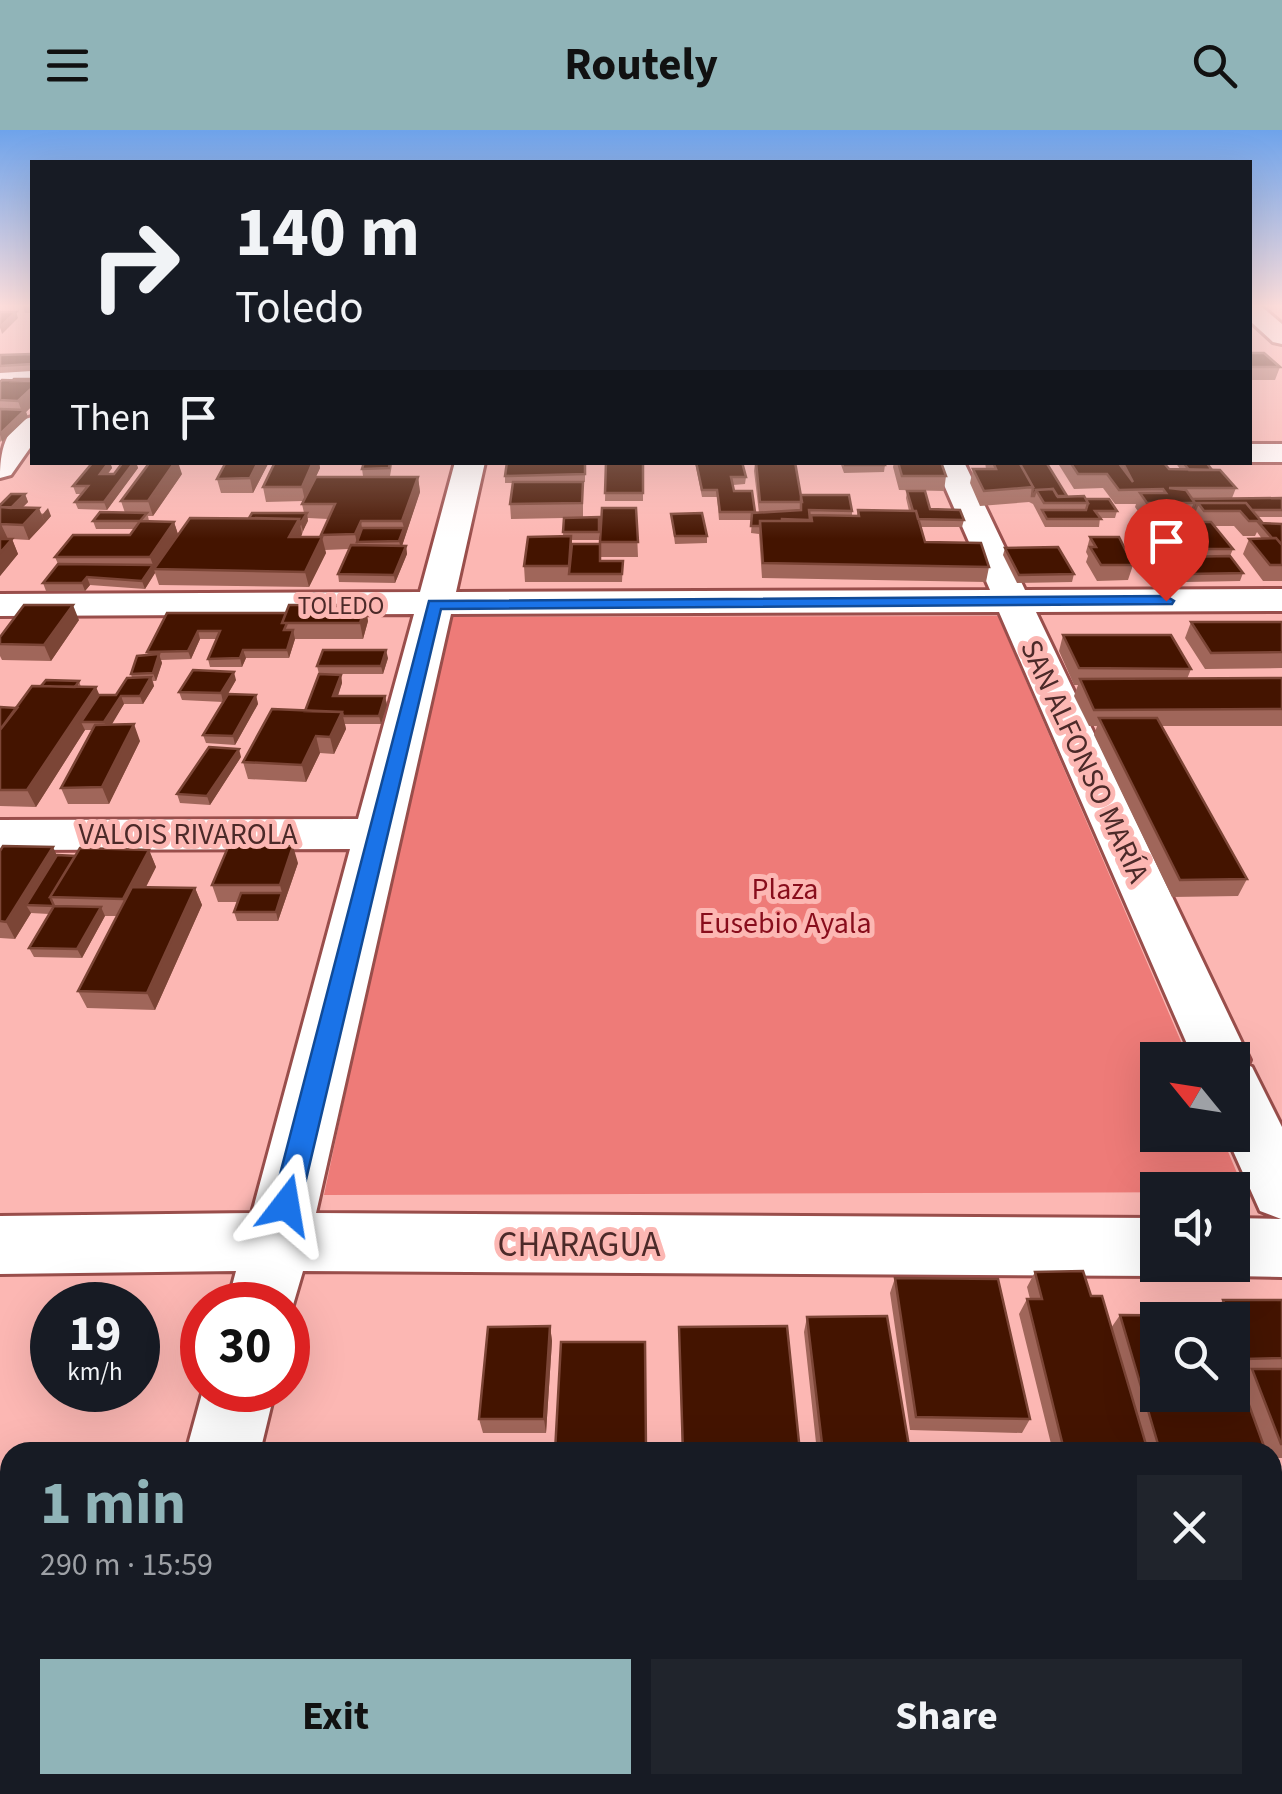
<!DOCTYPE html>
<meta charset="utf-8">
<style>
:root{--surface:#171b24;--page:#20242c;--text:#f1f3f6;--muted:#9ea1a6;--accent:#90b4b8}
body{margin:0;font-family:"Source Sans 3",sans-serif;background:var(--page);color:var(--text);height:100vh;display:flex;flex-direction:column;font-size:38px;white-space:nowrap}
*{box-sizing:border-box;margin:0}
p{font-size:32px;color:var(--muted)}
.icon{flex:none;width:55px;height:55px;fill:none;stroke:currentColor;stroke-width:2;stroke-linecap:round;stroke-linejoin:round}
.map{position:relative;flex:1;overflow:hidden}
.panel{position:absolute;left:0px;top:1312px;width:1282px;height:352px;display:flex;flex-direction:column;background:var(--surface);border-radius:30px 30px 0 0;box-shadow:0 10px 40px #0002}
.panel>*{flex:none}
.top-card{position:absolute;left:30px;top:30px;width:1222px;height:305px;border-radius:0px;box-shadow:0 10px 40px #0002;background:#171b24;color:var(--text);overflow:hidden}
.needle{width:65px;rotate:300deg}
.buttons{position:absolute;left:1140px;top:912px;display:grid;gap:20px}
.buttons a{display:grid;place-items:center;width:110px;height:110px;border-radius:0px;background:var(--surface);box-shadow:0 10px 40px #0002;font-size:50px}
.speed{position:absolute;left:30px;top:1152px;display:flex;gap:20px;font-size:50px;font-weight:700;text-align:center}
.speed>*{display:grid;place-content:center;width:130px;height:130px;border-radius:50%;background:var(--surface);box-shadow:0 10px 40px #0002;line-height:1}
.speed small{font-size:25px;font-weight:400}
.speed .limit{border:15px solid #d22;background:#fff;color:#111}
.pin{position:absolute;display:grid;place-items:center;width:85px;height:85px;color:#fff;margin:-102px -42px;border-radius:50% 50% 50% 0;rotate:-45deg;box-shadow:0 0 10px #0007}
.pin .icon{rotate:45deg}
.me{position:absolute;width:110px;margin:-55px;rotate:14deg;stroke-linejoin:round;filter:drop-shadow(0 0 8px #0008)}
.turn{display:flex;align-items:center;gap:35px;height:210px;padding:0 40px;font-size:45px}
.turn .icon{width:130px;height:130px;stroke-width:2.5}
.turn b{display:block;font-size:70px;line-height:85px}
.then{display:flex;align-items:center;height:95px;padding:0 40px;background:#0003;gap:20px;font-size:38px}
.round{display:grid;place-items:center;flex:none;width:105px;height:105px;border-radius:0px;background:var(--page)}
.overview{display:flex;align-items:center;justify-content:space-between;height:170px;padding:0 40px}
h1{font-size:60px;font-weight:700;line-height:75px;color:var(--accent)}
.cta{display:flex;gap:20px;margin-top:auto;padding:20px 40px}
.cta a{flex:1;height:115px;border-radius:0px;background:var(--accent);color:#111;font-size:40px;font-weight:700;line-height:115px;text-align:center}
.cta a+a{background:var(--page);color:var(--text)}
header{display:flex;justify-content:space-between;align-items:center;height:130px;padding:0 40px;background:var(--accent);color:#111;font-size:45px;font-weight:700}
.map>svg:first-child{display:block}
.green{fill:#ee7b78}
.lines{fill:none;stroke-linecap:round;stroke-linejoin:round}
.minor-casing{stroke:#994e4b;stroke-width:6}
.minor{fill:#fff;fill-rule:evenodd}
.wall{fill:#a0665a;fill-rule:evenodd}
.shaded-wall{fill:#7b4536}
.building{fill:#441400;stroke:#7b4536;stroke-width:2.5}
.route{fill:#1a73e8;stroke:#114b97;stroke-width:2.5}
.labels{text-anchor:middle;stroke-width:10;stroke-linejoin:round;paint-order:stroke}
.far-street-label{font-size:25px;fill:#4c2a29;stroke:#fcb7b3}
.street-label{font-size:30px;fill:#4c2a29;stroke:#fcb7b3}
.park-label{font-size:30px;fill:#880d1c;stroke:#fcb7b3}
.near-street-label{font-size:35px;fill:#4c2a29;stroke:#fcb7b3}
</style>
<header><svg class="icon" aria-label="menu" viewBox="0 0 24 24"><path d="M4 6h16M4 12h16M4 18h16"/></svg>Routely<svg class="icon" aria-label="search" viewBox="0 0 24 24"><circle cx="10" cy="10" r="6"/><path d="M15 15l6 6"/></svg></header>
<div class="map">
<svg width="1282" height="1664" viewBox="0 0 1282 1664">
<rect width="100%" height="100%" fill="#fcb7b3"/>
<path class="green" d="M998,486L1189,930H1158V1005H1221L1245,1062L324,1065L446,487Z"/>
<g class="lines">
<g class="minor-casing">
<path id="minor" d="M1250,176H1261L1282,194V214L1273,212L1250,191Z
M32,239V255L0,256V240Z
M32,287V315L11,345L0,348C0,324 4,294 32,287Z
M1250,314H1282V332H1250Z
M455,332H485L456,462L990,460L934,332H964L1025,460L1282,459V481L1036,482L1250,930L1248,935L1252,937L1282,997V1147L1232,1146L1208,1135H1232V1088L1281,1089L1260,1081L1226,1005H1232V930H1194L999,482L451,484L316,1083L1158,1088V1135L1181,1138L1158,1146L303,1141L288,1192V1175H227L236,1141L0,1144V1086L252,1083L350,719L0,720V690L358,689L414,484L0,486V464L420,462Z
M203,1260H275L260,1322H186Z
M92,1655H182L180,1664H90Z"/>
</g>
<use href="#minor" class="minor"/>
</g>
<path class="wall" d="M23,176H32V183H25Z
M1250,223L1280,237L1275,250H1251L1250,253Z
M32,224V241L0,243V225Z
M32,249V276L26,282L28,287L0,312V252Z
M93,332H110L112,338L108,344H114L123,332H136L138,338L107,380L78,379L75,372L82,364H76L73,356Z
M226,332H269L253,363H221L217,349Z
M275,332H319L320,338L314,350L418,347L420,362L402,416H406L407,424L395,453L339,452L338,444L349,419L325,420L326,423L309,457L159,455L155,443L145,459L90,455L85,461H46L43,453L58,434L55,427L130,405L135,399H96L93,391L125,383L121,371L182,344L153,386H148L149,391L174,392L178,405L249,388L304,383L302,374L303,371L266,372L263,357ZM308,388L328,389L321,405V407H301Z
M585,332V352H578L583,366V387H599V410H572V414H600L602,378H636L638,427H601L600,431H623L622,452H525L524,436L563,406L564,388L511,389L510,374L512,353H505V346Z
M606,332H643V371H605Z
M695,332H742L746,347L745,354L733,355L734,361L755,383H759L754,341L755,332H795L801,365L852,381V386H857L858,380L909,381L906,368L907,361L930,379L964,390L962,397H920L925,412L989,437L986,452L762,448L759,404L751,403L752,390H719L717,367H702Z
M840,332H884L885,335L884,342L844,343Z
M894,332H941L946,346L944,361L899,360L893,337Z
M985,332H1046L1067,366L1085,369L1117,381L1115,388H1100L1099,397H1045L1033,374L1029,372L980,376L970,353L973,339H986Z
M1059,332H1156L1169,339H1180L1175,332H1206L1212,340L1236,358L1232,368H1282V387H1258L1261,391L1260,393L1282,394V451H1263L1243,424L1249,409H1262L1257,402L1255,406H1243L1234,396H1214L1233,419L1230,426L1243,443L1240,451L1186,452L1155,407L1156,403H1153L1135,377L1136,374H1115L1103,358L1074,359L1059,335Z
M392,335L390,346H363L362,339Z
M25,364L28,372L22,378L51,386L29,410L12,409L18,424L0,446V375Z
M671,384L707,406V413L675,414Z
M1090,407L1133,435L1128,450L1097,451L1086,432L1088,426L1086,422Z
M1005,418L1074,444L1072,452L1017,453L1003,425Z
M167,483L368,491L363,509H295L289,528H246L242,537H210L208,529L217,509H200L191,529L161,530L162,533L156,551H153L154,556L143,574H124L111,594L140,611L109,674H68L61,658L92,600H85L36,677L0,676V577L17,578L41,556L79,551L81,557L99,565H116L132,548L131,544L148,525L147,522Z
M79,490L51,531L2,530L0,526V507Z
M1191,492H1282V538L1205,539L1185,508Z
M1063,505L1191,539L1187,549L1282,548V596H1161L1247,749L1238,766L1172,767L1094,605L1097,596H1089L1074,566L1078,555H1074L1059,521Z
M388,528L383,544H336L341,545L342,553L338,566H385L387,575L381,594H345L346,599L334,624L320,623L306,652L248,649L243,632L305,581L319,544L317,536Z
M236,550L224,571L256,565L258,574L235,615L206,613L203,605L223,572L182,570L179,562Z
M241,627L210,675L180,673L177,664Z
M149,720L156,737L146,757L195,758L202,775L155,880L87,878L78,861L117,786H105L82,828L34,827L29,818L49,784L31,783L15,809L0,808V721L75,726Z
M298,733L278,791H237L234,782L237,772H218L212,755Z
M1035,1142L1091,1166L1111,1198L1120,1185L1211,1186L1223,1170H1282V1328H1272V1322H1053L1019,1184L1027,1169H1030L1027,1157ZM1158,1190H1232V1265ZM1238,1243H1248L1241,1251Z
M895,1148L1030,1289L1022,1303L910,1300L890,1163Z
M807,1187L910,1322H817L804,1202Z
M550,1196L552,1211L546,1303H483L479,1289Z
M679,1197L800,1322H682Z
M0,1367L10,1368V1468H0Z
M1272,1468L1282,1475V1600H1272Z
M830,1655H938L940,1664H831Z"/>
<path class="shaded-wall" d="M16,182L18,188L2,204L0,197Z
M32,258V276L26,282L28,287L2,312L0,304L22,282L18,271Z
M109,332H110L112,338L102,351L100,344Z
M134,332H136L138,338L107,380L104,372Z
M175,332H178L182,344L153,386L148,371Z
M258,332H269L253,363L250,348Z
M313,332H319L320,338L305,371L302,357Z
M418,347L420,362L401,419L399,411L404,398L402,391Z
M25,364L28,372L14,386L11,378Z
M39,378L45,393L29,410L23,395Z
M48,378L51,386L45,393L42,385Z
M307,383L308,391L303,401L301,394Z
M299,389L302,404L293,422L289,407Z
M361,391L363,406L357,412L358,419L355,404Z
M174,392L179,407L154,439L155,443L145,459L142,451L153,435L150,427Z
M1,394L8,409L0,418V396Z
M322,407L326,423L309,457L305,442Z
M12,409L18,424L0,446V423Z
M406,416L407,424L395,453L394,445Z
M87,447L90,455L85,461L82,453Z
M73,475L79,490L51,531L44,515Z
M366,475L368,491L363,509L360,493Z
M293,500L295,509L289,528L287,520Z
M198,501L200,509L191,529L188,521Z
M243,520L246,528L242,537L240,528Z
M386,520L388,528L383,544L381,536Z
M159,524L162,533L156,551L153,543Z
M234,542L236,550L223,572L221,563Z
M341,545L342,553L335,574L333,566Z
M151,547L154,556L143,574L140,566Z
M96,557L103,573L81,592L85,600L36,677L27,660Z
M256,565L258,574L235,615L233,606Z
M121,566L124,574L108,601L104,592Z
M385,566L387,575L381,594L379,586Z
M342,582L346,599L334,624L330,607Z
M134,594L140,611L109,674L102,657Z
M316,606L320,623L306,652L302,635Z
M239,619L241,627L210,675L207,666Z
M293,716L298,733L278,791L276,782L282,763L280,755Z
M53,717L61,734L26,775L31,783L15,809L6,792Z
M149,720L156,737L131,786L123,769Z
M195,758L202,775L155,880L147,863Z
M101,777L105,786L82,828L77,819Z
M550,1196L552,1211L546,1303L544,1289Z
M390,1655H398L397,1664H389Z"/>
<path class="building" d="M0,182H16L0,197Z
M1250,223H1264L1280,237H1250Z
M32,224V234L0,236V225Z
M14,249H32V251H12Z
M2,250L32,251V258L18,271L0,270V252Z
M0,279L25,280L0,304Z
M93,332H109L100,344H114L123,332H134L104,372H75L88,356H73Z
M150,332H175L148,371H121Z
M226,332H258L250,348L217,349Z
M275,332H313L302,357H263Z
M364,332H390L389,338L362,339Z
M507,332H585V344L505,346Z
M606,332H643V363H605Z
M696,332H742L746,347H731L734,361H752L755,382H720L717,360H702Z
M756,332H795L802,372H760Z
M844,332H884L885,335H845Z
M898,332H941L946,346H902Z
M993,332H1019L1033,357L984,361L973,339H996Z
M1019,332H1046L1067,366H1057L1053,359L1036,360L1034,366H1032L1033,357Z
M1070,332H1118L1133,352L1123,333H1164L1169,339L1220,340L1236,358H1169L1186,360L1195,373H1147L1140,363H1166L1163,359L1119,360L1107,344H1078Z
M1118,332H1156V333H1123L1122,337Z
M1183,332H1206L1212,340H1189Z
M316,347H418L402,391H361L355,404L321,405L335,374H302Z
M513,352H583L582,373L510,374Z
M1053,359L1058,367L1084,366L1088,373H1044L1036,360Z
M907,361H925L930,379L960,380L964,390L918,389L916,381H913Z
M11,364H25L11,378L0,377V375Z
M801,365H849L852,381L809,380L810,390L782,389V391H760V396H751L752,383L801,380Z
M1282,368V380H1252L1246,373H1198L1195,380L1193,378L1195,373L1192,369Z
M1086,369H1109L1117,381H1095L1101,389H1047L1042,380H1086L1088,373Z
M1198,373H1246L1261,391H1249L1240,381H1204Z
M0,377L39,378L23,395L1,394L0,396Z
M602,378H636L638,412H600Z
M858,380L916,381L925,412L981,413L989,437L763,433L760,391H812L811,385L859,386Z
M1145,380H1193L1200,390H1170L1172,392H1160L1159,395H1155Z
M100,382L147,383L140,391H93Z
M252,383H307L300,394L299,389L249,388Z
M702,383L707,406H675L671,384Z
M599,387V402H563L564,388Z
M190,388L299,389L289,407H322L305,442L154,439Z
M140,391L174,392L150,427H55L73,405H130Z
M1160,392H1211L1233,419H1180Z
M1259,393L1282,394V415L1276,408H1272Z
M362,398H404L399,411L357,412Z
M571,406L569,436H524L528,407Z
M1090,407H1119L1133,435H1101L1090,417H1096Z
M1276,408L1282,415V435H1270L1249,409Z
M0,409H12L0,423Z
M572,414H600V431H623L622,444H569Z
M351,415L406,416L394,445L338,444Z
M1058,417L1074,444L1019,445L1005,418Z
M1230,426L1243,443L1189,444L1177,427Z
M58,434L153,435L142,451L87,447L82,453H43Z
M24,475H73L44,515L0,514V507Z
M289,475H366L360,493H282Z
M167,483H286L282,493H287L284,500H293L287,520H243L240,528L208,529L220,501H198L188,521L147,522Z
M1191,492H1282V522L1211,523Z
M1063,505H1171L1191,539L1079,538Z
M323,520H386L381,536H317Z
M159,524L153,543L131,544L137,526Z
M193,540L234,542L221,563L179,562Z
M319,544L341,545L333,566H385L379,586H343L342,582L305,581Z
M151,547L140,566H121L104,592H81L99,565H116L127,548Z
M1282,548V579L1094,580L1080,549Z
M46,550L79,551L75,557L41,556Z
M32,556L96,557L27,660H0V600Z
M228,564L256,565L233,606L203,605Z
M0,577L17,578L0,600Z
M272,579L342,582L330,607L316,606L302,635L243,632Z
M1099,588H1157L1247,749L1180,750Z
M134,594L102,657L61,658L95,595Z
M209,617L239,619L207,666L177,664Z
M229,715L293,716L280,755H212Z
M3,716L53,717L6,792L0,791V721Z
M80,718L149,720L123,769L50,767Z
M57,725L75,726L50,767L54,776L26,775Z
M132,757L195,758L147,863L78,861Z
M241,763H282L276,782H234Z
M54,776L101,777L77,819L29,818Z
M1083,1141L1091,1166H1102L1147,1318L1064,1320L1027,1169H1042L1035,1142Z
M895,1148L998,1149L1030,1289L916,1287Z
M1223,1170H1282V1228L1245,1229L1232,1196V1190H1230Z
M1120,1185L1218,1186L1219,1190H1158V1265H1232V1228L1266,1322L1160,1321Z
M887,1186L910,1322H823L807,1187Z
M550,1196L544,1289H479L488,1197Z
M787,1196L800,1322H683L679,1197Z
M561,1212H645L646,1322H555Z
M1252,1239H1282V1314H1281Z
M0,1367L10,1368V1457H0Z
M1272,1468H1279L1282,1475V1592H1272Z
M288,1655H390L389,1664H286Z
M539,1655H634V1664H539Z
M836,1655H938L940,1664H837Z"/>
<linearGradient id="sky" x2="0" y2="1"><stop stop-color="#6ea3eb"/><stop offset="0.43" stop-color="#fedfdd"/><stop offset="1" stop-color="#fedfdd" stop-opacity="0"/></linearGradient>
<rect width="1282" height="409" fill="url(#sky)"/>
<path class="route" d="M1166,466L1174,471L1172,474L441,479L300,1075L296,1083L286,1087L276,1083L272,1075L429,471Z"/>
<g class="labels">
<g class="far-street-label">
<text x="341" y="484">TOLEDO</text>
</g>
<g class="street-label">
<text transform="translate(1085 631) rotate(65)" y="10">SAN ALFONSO MARÍA</text>
<text x="188" y="714">VALOIS RIVAROLA</text>
</g>
<g class="park-label">
<text x="785" y="769">Plaza<tspan x="785" dy="34">Eusebio Ayala</tspan></text>
</g>
<g class="near-street-label">
<text x="579" y="1126">CHARAGUA</text>
</g>
</g>
</svg>
<div class="buttons">
<a><svg class="needle" viewBox="-14 -14 28 28"><path d="M0-13l5 13h-10z" fill="#e53935"/><path d="M0 13l5-13h-10z" fill="#9ea1a6"/></svg></a>
<a><svg class="icon" aria-label="sound" viewBox="0 0 24 24"><path d="M4 9h4l5-4v14l-5-4H4zM17 9q2 3 0 6"/></svg></a>
<a><svg class="icon" aria-label="search" viewBox="0 0 24 24"><circle cx="10" cy="10" r="6"/><path d="M15 15l6 6"/></svg></a>
</div>
<div class="speed"><div>19<small>km/h</small></div><div class="limit">30</div></div>
<div class="pin" style="left:1166px;top:471px;background:#d93025"><svg class="icon" aria-label="arrive" viewBox="0 0 24 24"><path d="M6 21V4h12l-3 4 3 4H6"/></svg></div>
<svg class="me" style="left:286px;top:1075px" viewBox="-20 -20 40 40"><path d="M0-17L14 15 0 8-14 15z" fill="#1a73e8" stroke="#fff" stroke-width="4"/></svg>
<div class="top-card">
<div class="turn"><svg class="icon" aria-label="right" viewBox="0 0 24 24"><path d="M7 20v-9h11M14 6l5 5-5 5"/></svg><div><b>140 m</b>Toledo</div></div>
<div class="then">Then<svg class="icon" aria-label="arrive" viewBox="0 0 24 24"><path d="M6 21V4h12l-3 4 3 4H6"/></svg></div>
</div>
<section class="panel">
<div class="overview"><div><h1>1 min</h1><p>290 m · 15:59</p></div><a class="round"><svg class="icon" aria-label="close" viewBox="0 0 24 24"><path d="M6 6l12 12M18 6L6 18"/></svg></a></div>
<div class="cta"><a>Exit</a><a>Share</a></div>
</section>
</div>
